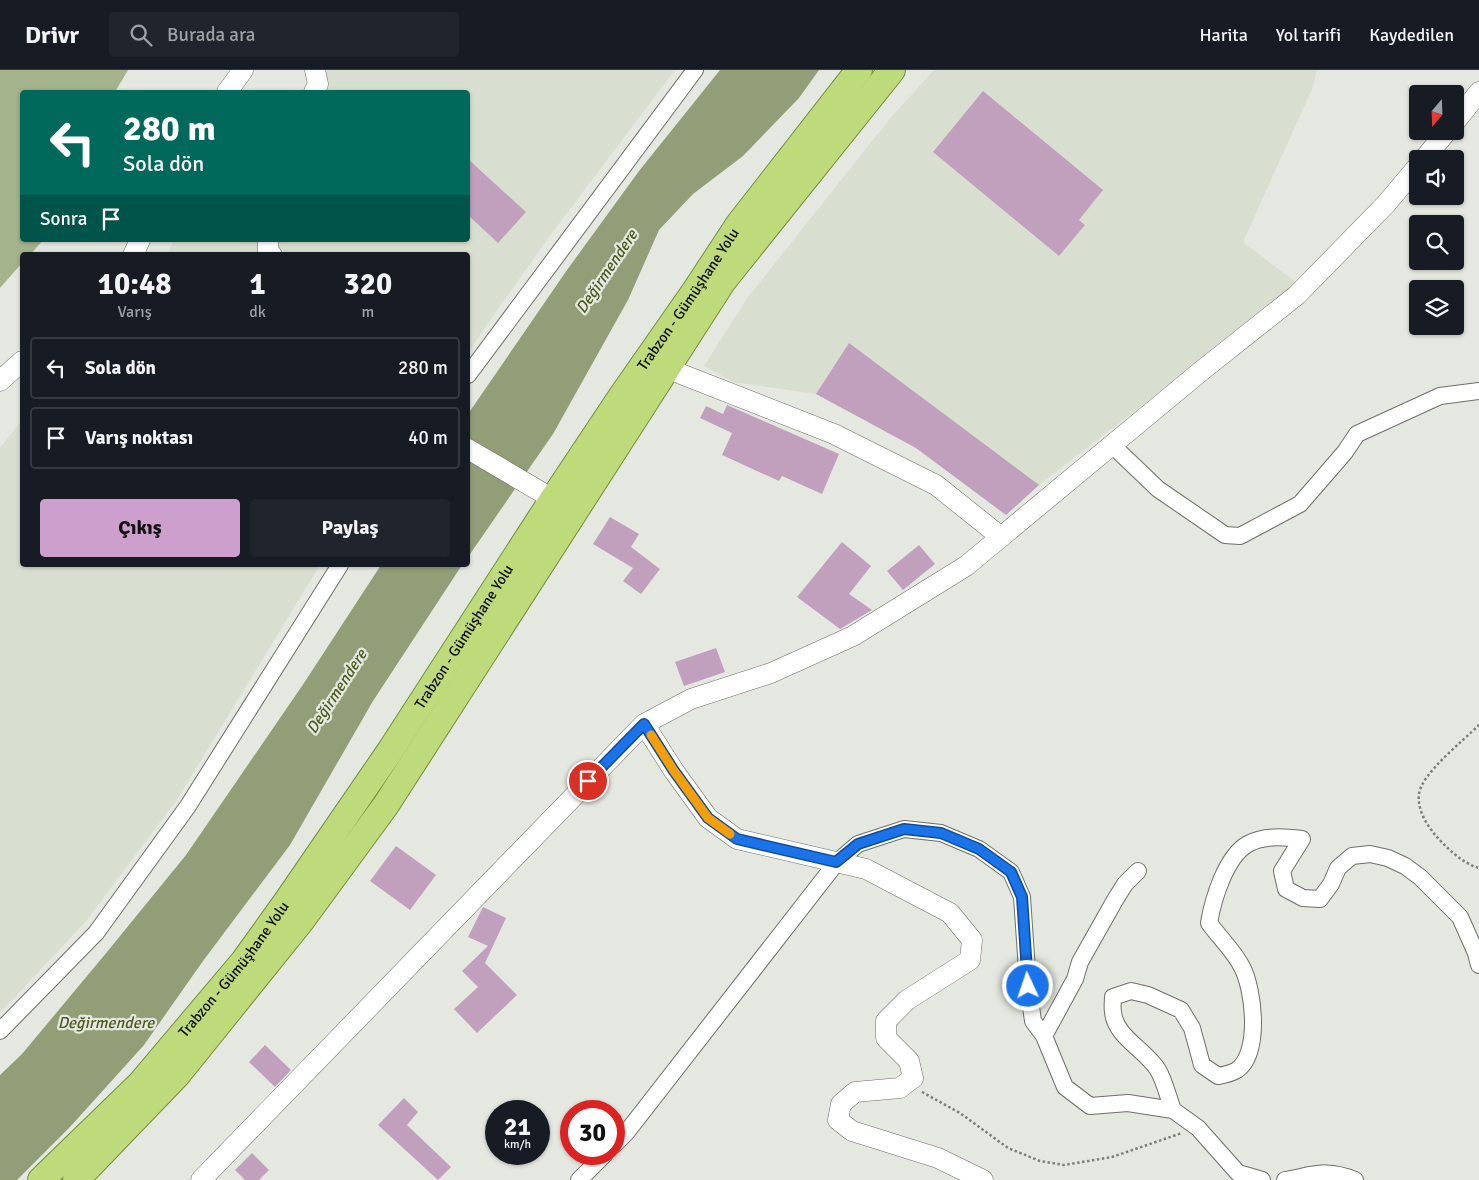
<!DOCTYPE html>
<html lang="tr">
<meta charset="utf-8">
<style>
:root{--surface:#171b24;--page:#20242c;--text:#f1f3f6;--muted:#9ea1a6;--line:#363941;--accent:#cd9fcd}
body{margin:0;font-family:Signika,sans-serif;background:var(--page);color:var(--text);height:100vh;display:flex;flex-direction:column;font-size:19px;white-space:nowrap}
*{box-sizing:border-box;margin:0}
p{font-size:16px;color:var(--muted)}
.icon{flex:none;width:28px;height:28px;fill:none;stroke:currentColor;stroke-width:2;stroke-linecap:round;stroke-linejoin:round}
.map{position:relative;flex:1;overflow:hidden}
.side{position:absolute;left:20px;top:182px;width:450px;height:315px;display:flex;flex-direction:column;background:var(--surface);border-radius:5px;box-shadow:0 1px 4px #0004}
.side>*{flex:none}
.top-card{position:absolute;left:20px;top:20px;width:450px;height:152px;border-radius:5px;box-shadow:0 1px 4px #0004;background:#00695c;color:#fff;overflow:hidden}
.needle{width:32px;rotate:199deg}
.controls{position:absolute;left:1409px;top:15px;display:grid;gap:10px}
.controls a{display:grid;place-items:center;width:55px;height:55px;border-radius:5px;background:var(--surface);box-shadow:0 1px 4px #0004;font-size:25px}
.speed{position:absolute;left:485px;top:1030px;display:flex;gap:10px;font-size:25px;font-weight:700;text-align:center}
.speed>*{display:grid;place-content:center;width:65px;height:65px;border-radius:50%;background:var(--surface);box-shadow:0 1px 4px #0004;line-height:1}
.speed small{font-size:12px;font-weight:400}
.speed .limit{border:8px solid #d22;background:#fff;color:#111}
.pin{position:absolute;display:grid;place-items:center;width:42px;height:42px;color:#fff;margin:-21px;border:2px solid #fff;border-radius:50%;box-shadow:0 1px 5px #0007}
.me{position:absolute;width:55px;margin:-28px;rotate:357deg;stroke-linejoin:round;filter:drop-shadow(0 0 4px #0008)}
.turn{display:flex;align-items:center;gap:18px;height:105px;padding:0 20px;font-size:22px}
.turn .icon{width:65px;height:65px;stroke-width:2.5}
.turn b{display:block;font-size:35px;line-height:42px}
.then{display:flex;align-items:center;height:48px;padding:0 20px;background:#0003;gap:10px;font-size:19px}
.eta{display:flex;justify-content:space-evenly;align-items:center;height:85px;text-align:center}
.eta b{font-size:30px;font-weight:700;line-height:35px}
.cta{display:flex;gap:10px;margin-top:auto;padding:10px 20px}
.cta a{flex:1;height:58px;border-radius:5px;background:var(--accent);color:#111;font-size:20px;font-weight:700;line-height:58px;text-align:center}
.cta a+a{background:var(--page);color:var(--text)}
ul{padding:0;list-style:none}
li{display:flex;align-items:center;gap:15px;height:62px;margin:0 10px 8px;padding:0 10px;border:2px solid var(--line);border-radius:5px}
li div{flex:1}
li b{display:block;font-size:19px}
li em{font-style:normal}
header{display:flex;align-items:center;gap:30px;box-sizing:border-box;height:70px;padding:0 25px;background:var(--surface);border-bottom:1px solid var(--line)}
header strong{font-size:24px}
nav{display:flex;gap:28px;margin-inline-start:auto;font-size:18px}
.search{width:350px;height:45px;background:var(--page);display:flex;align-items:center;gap:12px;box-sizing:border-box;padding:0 18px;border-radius:5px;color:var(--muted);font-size:19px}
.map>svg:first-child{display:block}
.built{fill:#d9dfd0}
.forest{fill:#a5b38c}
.water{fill:#919e78}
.building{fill:#c1a0bd}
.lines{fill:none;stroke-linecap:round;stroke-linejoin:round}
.minor-casing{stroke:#6d6f68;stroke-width:18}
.tertiary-casing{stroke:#6d6f68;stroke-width:21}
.trunk-casing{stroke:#758c3e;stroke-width:28}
.path{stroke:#7c7e79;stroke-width:2.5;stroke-dasharray:2.5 2.5;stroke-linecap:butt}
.minor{stroke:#fff;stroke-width:16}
.tertiary{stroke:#fff;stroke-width:20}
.trunk{stroke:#beda7b;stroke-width:26}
.route-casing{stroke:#114b97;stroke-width:12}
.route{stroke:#1a73e8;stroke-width:9}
.slow{stroke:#f59e0b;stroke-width:9}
.labels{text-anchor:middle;stroke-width:4.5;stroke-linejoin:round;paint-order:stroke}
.street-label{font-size:15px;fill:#0b0c09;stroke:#e5e8e0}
.water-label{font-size:16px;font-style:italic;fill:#495b1f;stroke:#e5e8e0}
</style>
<header>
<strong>Drivr</strong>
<div class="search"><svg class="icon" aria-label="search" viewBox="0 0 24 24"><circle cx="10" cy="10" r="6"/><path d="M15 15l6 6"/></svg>Burada ara</div>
<nav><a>Harita</a><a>Yol tarifi</a><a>Kaydedilen</a></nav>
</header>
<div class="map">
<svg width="1479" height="1110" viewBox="0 0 1479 1110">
<rect width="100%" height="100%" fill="#e5e8e0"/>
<path class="built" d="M315,0H675L549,167L468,282V185H167L174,170H468V22H305Z
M934,0H1317L1313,17L1243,172L1297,213L1235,263L1039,415L1006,445L916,378L816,324L733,312L704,296L748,227L892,46Z
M22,350V495H320L178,728L87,850L0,943V378Z"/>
<path class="forest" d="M0,0H128L115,22H22V170H43L30,185H22V193L0,218Z"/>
<path class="water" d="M720,0H819L799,28L743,86L693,124L659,160L628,230L553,364L468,487V344L567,200L639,101Z
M381,495H462L373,631L290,775L203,891L144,975L70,1057L17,1110H0V1005L22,984L107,882L186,785L304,613Z"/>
<path class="building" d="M983,21L1103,120L1079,150L1085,155L1059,186L933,82Z
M468,89L526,142L498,173L468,145Z
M849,273L1039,415L1006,445L916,378L816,324Z
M727,335L839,384L822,424L782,406L779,411L722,385L732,363L700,348L706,336L723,344Z
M610,447L639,464L631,477L660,499L641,524L623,511L633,498L593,474Z
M842,472L871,496L849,524L872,540L840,559L797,527Z
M919,475L935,494L903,520L887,501Z
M716,578L725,602L684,616L675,592Z
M396,776L436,805L410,840L370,811Z
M483,837L506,848L485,893L517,925L477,963L454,939L478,917L462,901L488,876L468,867Z
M265,975L291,1000L275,1017L249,992Z
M404,1028L418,1042L407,1055L451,1097L438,1110L378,1055Z
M252,1083L269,1100L259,1110H245L235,1100Z"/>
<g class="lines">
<g class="minor-casing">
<path id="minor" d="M468,305L695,0
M1112,375L1158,419L1225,465L1240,466L1300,434L1345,382L1357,364L1440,326L1479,321
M0,961L96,863L188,736L340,495
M1044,966L1075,909L1080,892L1115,830L1125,814L1138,801
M1173,1040C1168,1027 1165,1012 1158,1000C1146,980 1115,967 1113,942C1112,937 1113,932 1113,927L1131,921L1148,925L1181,940L1192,958L1202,995L1218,1006C1224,1005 1232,1003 1237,1000C1261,983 1254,920 1242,897C1234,881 1219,867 1209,853C1213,829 1226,786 1248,774C1264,765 1285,767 1302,769L1282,801L1286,819L1303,828L1320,829L1331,814L1338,798L1352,786L1370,784L1388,788L1405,796L1420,807L1460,847L1476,883L1479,895
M614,1075L626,1063L837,792L858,774L904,759L941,763L979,779L1011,802L1022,827L1028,915L1033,951L1044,966L1065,1017L1090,1036L1128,1033L1173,1040L1198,1058L1238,1103L1262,1110
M579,1110L605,1084
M1285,1110C1314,1105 1326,1098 1355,1110"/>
</g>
<g class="tertiary-casing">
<path id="tertiary" d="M227,22L243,0
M314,22L318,14L315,0
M1455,52L1479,22
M1424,89L1447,61
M268,170V181L272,185
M133,185L140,170
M668,297L681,304L834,364L936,415L1001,467
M0,311L22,291
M468,379L553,429
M644,654L674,701L708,748L737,769L866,799L950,843L972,870L970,890L907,930L886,951V968L909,991L913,1008L900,1018L855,1022L841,1034L838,1050L852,1061L938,1088L983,1110
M201,1110L644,654L691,629L771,603L853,566L966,496L1200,302L1297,225L1386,134L1418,96"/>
</g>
<g class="trunk-casing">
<g id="trunk">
<path id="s1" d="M41,1110L141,1013L244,891L287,831L390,681L553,429L621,327L695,221L739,154L859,0"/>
<path d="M76,1110L177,1005L301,851L386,735L723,211L892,0"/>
</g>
</g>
<path class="path" d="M1479,655C1464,670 1421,704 1419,724C1417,740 1427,755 1436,766C1448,779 1462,793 1479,798
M922,1022L960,1043L1008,1078L1040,1091L1064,1095L1112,1087L1182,1063"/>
<use href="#minor" class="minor"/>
<use href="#tertiary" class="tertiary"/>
<use href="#trunk" class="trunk"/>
</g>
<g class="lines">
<g class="route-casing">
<path id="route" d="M588,711L644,654L674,701L708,748L737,769L836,792L858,774L904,759L941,763L979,779L1011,802L1022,827L1028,916"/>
</g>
<use href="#route" class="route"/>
<path class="slow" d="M651,665L674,701L708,748L730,764"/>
</g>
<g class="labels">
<g class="street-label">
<text dy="5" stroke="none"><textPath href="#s1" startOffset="1096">Trabzon - Gümüşhane Yolu</textPath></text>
<text dy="5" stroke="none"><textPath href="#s1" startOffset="691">Trabzon - Gümüşhane Yolu</textPath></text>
<text dy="5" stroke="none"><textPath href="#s1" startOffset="286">Trabzon - Gümüşhane Yolu</textPath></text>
</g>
<g class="water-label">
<text transform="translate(606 201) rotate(-56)" y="6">Değirmendere</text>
<text transform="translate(336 621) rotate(-57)" y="6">Değirmendere</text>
<text x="106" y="958">Değirmendere</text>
</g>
</g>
</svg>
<div class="controls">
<a><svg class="needle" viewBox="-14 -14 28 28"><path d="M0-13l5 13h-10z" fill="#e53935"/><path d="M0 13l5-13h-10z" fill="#9ea1a6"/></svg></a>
<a><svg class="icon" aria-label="sound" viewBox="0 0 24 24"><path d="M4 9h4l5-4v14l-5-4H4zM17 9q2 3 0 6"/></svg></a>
<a><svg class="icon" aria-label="search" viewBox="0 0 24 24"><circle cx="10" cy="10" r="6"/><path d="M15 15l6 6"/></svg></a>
<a><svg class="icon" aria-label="layers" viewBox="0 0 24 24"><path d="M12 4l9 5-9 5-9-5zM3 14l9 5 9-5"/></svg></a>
</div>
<div class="speed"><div>21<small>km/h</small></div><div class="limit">30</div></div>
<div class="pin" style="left:588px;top:711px;background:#d93025"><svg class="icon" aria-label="arrive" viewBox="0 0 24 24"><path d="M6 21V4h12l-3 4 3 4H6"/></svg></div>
<svg class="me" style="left:1028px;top:916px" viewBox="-20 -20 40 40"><circle r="17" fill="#1a73e8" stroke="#fff" stroke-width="3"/><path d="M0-11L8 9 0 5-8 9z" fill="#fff"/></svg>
<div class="top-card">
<div class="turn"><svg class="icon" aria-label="left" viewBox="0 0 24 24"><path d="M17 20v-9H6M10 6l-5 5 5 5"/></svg><div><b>280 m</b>Sola dön</div></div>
<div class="then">Sonra<svg class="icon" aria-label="arrive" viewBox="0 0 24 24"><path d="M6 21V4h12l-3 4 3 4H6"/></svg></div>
</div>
<section class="side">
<div class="eta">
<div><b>10:48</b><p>Varış</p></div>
<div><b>1</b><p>dk</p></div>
<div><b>320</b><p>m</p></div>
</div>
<ul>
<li><svg class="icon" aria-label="left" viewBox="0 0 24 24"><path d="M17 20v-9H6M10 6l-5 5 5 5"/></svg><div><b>Sola dön</b></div><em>280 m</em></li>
<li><svg class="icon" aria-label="arrive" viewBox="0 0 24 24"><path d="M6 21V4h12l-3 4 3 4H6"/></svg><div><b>Varış noktası</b></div><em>40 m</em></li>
</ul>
<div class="cta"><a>Çıkış</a><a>Paylaş</a></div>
</section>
</div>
